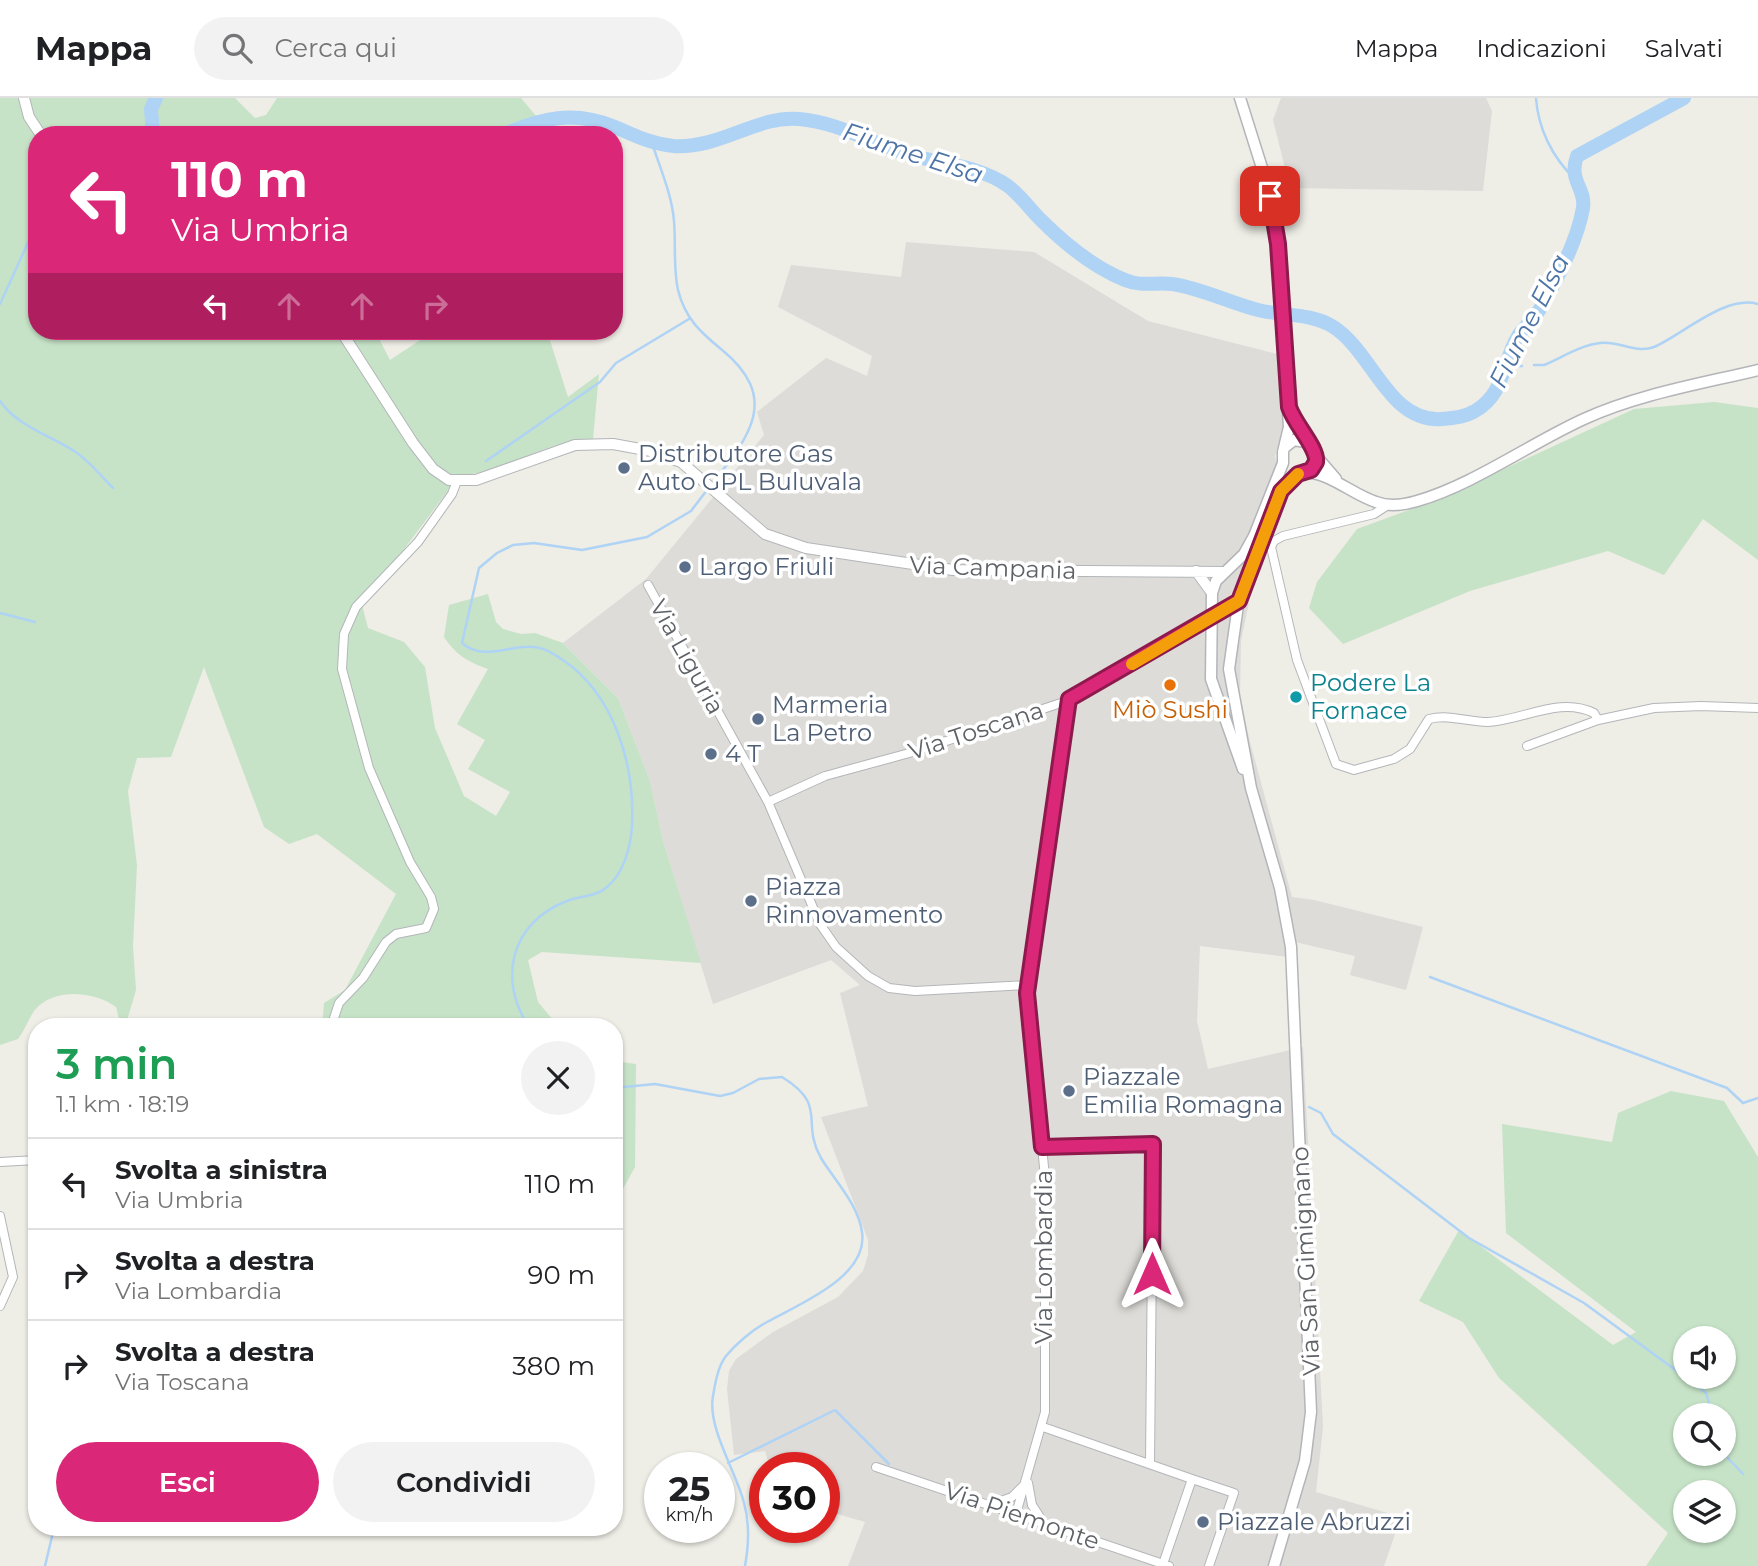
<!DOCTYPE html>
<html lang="it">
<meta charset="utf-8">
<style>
:root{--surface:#fff;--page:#f2f2f2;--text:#202124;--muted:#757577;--line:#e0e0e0;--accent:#db2777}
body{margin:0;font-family:Montserrat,sans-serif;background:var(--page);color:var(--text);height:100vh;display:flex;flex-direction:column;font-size:26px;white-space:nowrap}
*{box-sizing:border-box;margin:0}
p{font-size:23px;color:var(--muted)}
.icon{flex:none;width:38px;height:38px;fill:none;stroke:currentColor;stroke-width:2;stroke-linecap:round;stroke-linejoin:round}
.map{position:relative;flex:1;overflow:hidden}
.panel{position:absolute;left:28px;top:920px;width:595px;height:518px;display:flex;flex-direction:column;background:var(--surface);border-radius:28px;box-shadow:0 2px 5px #0004}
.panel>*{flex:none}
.top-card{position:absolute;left:28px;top:28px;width:595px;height:214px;border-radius:28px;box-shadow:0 2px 5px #0004;background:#db2777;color:#fff;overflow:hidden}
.tools{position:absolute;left:1673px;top:1228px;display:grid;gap:14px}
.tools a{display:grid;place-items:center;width:63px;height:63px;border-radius:50%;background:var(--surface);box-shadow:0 2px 5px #0004;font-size:35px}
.speed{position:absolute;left:644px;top:1354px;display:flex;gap:14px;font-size:35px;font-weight:700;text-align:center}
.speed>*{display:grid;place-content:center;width:91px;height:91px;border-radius:50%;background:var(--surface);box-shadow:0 2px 5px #0004;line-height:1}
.speed small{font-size:18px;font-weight:400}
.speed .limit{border:10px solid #d22;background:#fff;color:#111}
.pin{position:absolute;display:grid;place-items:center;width:60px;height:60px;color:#fff;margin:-30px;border-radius:14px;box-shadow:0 4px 10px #0006}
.me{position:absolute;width:77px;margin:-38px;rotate:0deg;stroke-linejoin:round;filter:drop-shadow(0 0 5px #0008)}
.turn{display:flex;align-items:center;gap:24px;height:147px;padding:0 28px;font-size:32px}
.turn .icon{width:91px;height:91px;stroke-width:2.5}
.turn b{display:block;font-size:49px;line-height:60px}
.lanes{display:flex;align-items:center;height:66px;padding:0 28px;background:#0003;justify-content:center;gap:35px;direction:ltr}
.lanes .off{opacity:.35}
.round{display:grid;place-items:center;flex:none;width:74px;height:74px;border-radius:37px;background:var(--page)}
.headline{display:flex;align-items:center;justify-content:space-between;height:119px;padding:0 28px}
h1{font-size:42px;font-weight:600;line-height:52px;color:#1e9e55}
.action{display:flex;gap:14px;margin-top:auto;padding:14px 28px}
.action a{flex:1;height:80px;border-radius:42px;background:var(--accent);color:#fff;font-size:28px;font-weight:600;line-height:80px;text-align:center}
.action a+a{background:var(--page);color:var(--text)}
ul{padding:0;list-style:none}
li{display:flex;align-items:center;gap:21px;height:91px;padding:0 28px;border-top:2px solid var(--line)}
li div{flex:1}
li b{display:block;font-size:26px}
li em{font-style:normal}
header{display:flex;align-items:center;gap:42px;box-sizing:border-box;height:98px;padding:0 35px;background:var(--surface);border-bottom:2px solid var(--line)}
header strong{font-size:33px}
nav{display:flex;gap:38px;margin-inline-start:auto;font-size:24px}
.search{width:490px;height:63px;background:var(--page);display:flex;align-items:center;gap:18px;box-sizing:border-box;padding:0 24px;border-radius:38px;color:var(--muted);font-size:26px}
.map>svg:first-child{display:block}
.industrial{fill:#dddcd8}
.green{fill:#c6e3c7;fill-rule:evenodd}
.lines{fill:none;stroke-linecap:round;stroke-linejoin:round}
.stream{stroke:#afd3f5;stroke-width:2.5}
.river{stroke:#afd3f5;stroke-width:14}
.minor-casing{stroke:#b3b6b9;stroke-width:10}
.tertiary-casing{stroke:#b3b6b9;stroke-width:12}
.secondary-casing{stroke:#b3b5b9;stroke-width:13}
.minor{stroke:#fff;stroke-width:8}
.tertiary{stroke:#fff;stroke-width:10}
.secondary{stroke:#fff;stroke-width:10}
.route-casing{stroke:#8e194d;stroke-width:18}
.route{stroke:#db2777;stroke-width:12}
.slow{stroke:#f59e0b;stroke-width:12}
.service-dot{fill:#5c6f8a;stroke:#fff;stroke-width:2.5}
.food-dot{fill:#e8710a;stroke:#fff;stroke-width:2.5}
.culture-dot{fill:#0f9aa8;stroke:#fff;stroke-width:2.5}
.labels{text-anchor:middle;stroke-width:7;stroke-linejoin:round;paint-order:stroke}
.service-label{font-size:24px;fill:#4e5e75;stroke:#fff;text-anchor:start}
.street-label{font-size:24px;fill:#5e6165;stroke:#fff}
.culture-label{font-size:24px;fill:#0d838f;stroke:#fff;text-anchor:start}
.food-label{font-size:24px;fill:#c56008;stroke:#fff}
.water-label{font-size:26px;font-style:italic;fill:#4d74a6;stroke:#fff}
</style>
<header>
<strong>Mappa</strong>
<div class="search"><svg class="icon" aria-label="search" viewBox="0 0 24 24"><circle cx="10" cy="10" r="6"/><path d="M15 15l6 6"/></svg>Cerca qui</div>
<nav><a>Mappa</a><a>Indicazioni</a><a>Salvati</a></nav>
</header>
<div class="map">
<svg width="1758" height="1468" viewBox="0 0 1758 1468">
<rect width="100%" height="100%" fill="#eeede6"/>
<path class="industrial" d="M1281,0H1486L1492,13L1483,93L1290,90L1273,22Z
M906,144L1034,154L1148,223L1277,256L1283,330L1275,358L1284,401L1253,485L1241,543L1240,597L1250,644L1292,799L1314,802L1423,829L1406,892L1350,877L1355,858L1295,844L1296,860L1200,848L1197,923L1208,971L1303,949L1323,1329L1316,1394L1401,1419L1384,1468H848L865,1424L824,1412V1370H770L765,1353L734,1357L727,1291L729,1273L736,1261L773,1234L838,1199L863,1173L868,1157V1142L821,1019L868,1008L840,895L860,887L831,862L713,906L663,743L650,683L618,600L563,545L646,481L764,337L757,314L826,260L867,278L872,258L778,209L791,167L901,179Z"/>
<path class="green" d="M0,0H235L255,20L266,17L277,0H521L552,37H37V233H375L390,262L434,233H547L568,299L599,276L593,341C545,342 506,374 459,378L362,507L368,530L404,544L425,569L435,630L464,698L496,718L510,694L468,671L485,642L457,626L488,571C468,564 456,557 444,539L449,507L488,496L496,524L503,531L521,536L535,535L563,545L618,600L650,683L663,743L701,865L542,854L528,862L538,904L559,929H322L324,905L345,892L396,796L317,736L289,746L264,729L204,569L171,659L137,660L128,693L137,767L133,848L136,892L125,929H121L116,909C94,893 53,889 34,913C28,922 25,932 18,941L0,947Z
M1714,304L1758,310V462L1703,421L1664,477L1608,453L1470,493L1343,546L1309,510L1317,484L1357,431L1439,401L1634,311Z
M614,963L636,966L635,1069L614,1107Z
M1671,993L1724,1003L1758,1059V1468H1646L1668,1435L1499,1280L1463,1224L1419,1203L1459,1132L1613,1247L1636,1234L1506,1135L1502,1026L1612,1044L1618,1015ZM1685,1241H1724V1279H1685ZM1685,1318H1724V1356H1685ZM1685,1395H1724V1433H1685Z"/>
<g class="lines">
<path class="stream" d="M1536,0C1538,30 1552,59 1574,80
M652,45C660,70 672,97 674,123C676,146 673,170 678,192C685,220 700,234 721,251C781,300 750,338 711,387
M0,206L37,125
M1534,267H1544C1561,260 1581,247 1600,245C1618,242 1635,256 1654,249C1682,237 1726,196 1758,206
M1505,269L1522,268
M0,303C18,329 52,338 77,355C90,364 102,379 113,390
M486,363L600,284L616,265L689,221
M0,515L35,524
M1430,879L1727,990L1743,1005L1758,1000
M529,929C497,881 511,824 567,803C579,798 596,799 607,789C624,775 631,748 632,727C635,666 614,597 563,562C553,556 546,550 534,549C511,546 483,564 462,545L479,470L497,455L513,447L534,445L582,452L647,439L691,413L707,392
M614,990L655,986L720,998L733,995L759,981L782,979C829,1008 800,1023 821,1060C835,1083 858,1106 862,1134C869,1179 797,1207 767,1224C752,1232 736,1246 726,1258C718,1268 715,1286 713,1298C707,1330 737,1375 744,1405C750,1426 749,1446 745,1468
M1309,1009L1321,1015L1333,1036L1469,1140L1584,1205L1685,1279
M1686,1279L1706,1295L1713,1318
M1724,1356L1743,1376
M728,1365L835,1312L889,1366
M45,1468L54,1430"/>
<path class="river" d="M153,37L151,11L156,0
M502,37C542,20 573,12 615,29C634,37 651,46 673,48C721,51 757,17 799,21C838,24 873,46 910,57C942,66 980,68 1008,88C1021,98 1030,111 1041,122C1064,145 1095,170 1125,182C1142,189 1156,184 1172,186C1201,190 1230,205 1258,212C1282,218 1310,215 1332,228C1373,253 1388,325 1442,321C1454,320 1465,319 1475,313C1505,296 1502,265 1518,238C1524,229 1534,221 1540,211C1557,182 1577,144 1583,110C1586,90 1568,83 1577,58L1684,0"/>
<g class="minor-casing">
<path id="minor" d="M1388,407L1374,416L1283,438L1274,443L1271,449L1297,562L1336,666L1354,672L1394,661L1410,651L1429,621C1449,616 1468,624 1488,624C1524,622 1560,598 1594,615L1598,622L1654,610L1701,608L1758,610
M648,487L768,704L820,826L836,849L868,878L889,890L915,893L1028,887
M1527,648L1598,622
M768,704L825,678L913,654L1067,603L1211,518
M331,929L339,905L363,880L386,844L396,836L426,830L434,811L431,799L410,764L369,670L342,571L344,536L356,509L418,444L452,396L457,383
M1043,1049L1153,1046L1150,1366
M0,1064L37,1062
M0,1118L13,1179L0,1208
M1043,1329L1192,1381
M876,1369L1169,1468
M1028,1385L1032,1407L1043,1424
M993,1406L1012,1399L1023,1388
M1016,1416L1045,1314V1079L1027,896L1069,602
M1163,1466L1192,1381L1234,1395L1209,1468"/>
</g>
<g class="tertiary-casing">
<path id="tertiary" d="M24,0L29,19L41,37
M341,233L413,345L433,371L449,382H476L575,347L613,346L651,353L681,364L765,436L806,450L953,472L1224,474
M1196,473L1212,495"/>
</g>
<g class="secondary-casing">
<path id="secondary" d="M1240,0L1268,89L1277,134L1289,329L1283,354V365L1254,438L1244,456L1216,483L1212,495L1211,581L1243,671
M1285,349L1294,342L1311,345L1317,359L1336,381
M1211,518L1239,503
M1274,1468L1305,1363L1311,1314L1291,849L1280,790L1251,690L1229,571L1238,507L1278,400C1301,346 1343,394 1376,404C1389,409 1404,407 1417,403C1473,387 1531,345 1584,321C1639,296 1700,286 1758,272"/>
</g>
<use href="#minor" class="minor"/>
<use href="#tertiary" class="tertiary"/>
<use href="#secondary" class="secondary"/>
</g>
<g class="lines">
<g class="route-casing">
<path id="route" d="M1152,1176L1153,1046L1042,1049L1027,895L1069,601L1239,503L1281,393L1298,376L1311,372L1316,364C1318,350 1295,327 1289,309L1278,146L1270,98"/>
</g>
<use href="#route" class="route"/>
<path class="slow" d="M1132,566L1239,503L1281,393L1298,376"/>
</g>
<g class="service-dot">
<circle cx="624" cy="370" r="7"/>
<circle cx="685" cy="469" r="7"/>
<circle cx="758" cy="621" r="7"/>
<circle cx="711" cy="656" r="7"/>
<circle cx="751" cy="803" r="7"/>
<circle cx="1069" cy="993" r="7"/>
<circle cx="1203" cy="1424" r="7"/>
</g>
<circle class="food-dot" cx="1170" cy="587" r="7"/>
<circle class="culture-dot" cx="1296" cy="599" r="7"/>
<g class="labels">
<g class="service-label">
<text x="638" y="364">Distributore Gas<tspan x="638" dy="28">Auto GPL Buluvala</tspan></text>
<text x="699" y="477">Largo Friuli</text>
<text x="772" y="615">Marmeria<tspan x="772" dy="28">La Petro</tspan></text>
<text x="725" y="664">4 T</text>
<text x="765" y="797">Piazza<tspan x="765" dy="28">Rinnovamento</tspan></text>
<text x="1083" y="987">Piazzale<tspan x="1083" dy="28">Emilia Romagna</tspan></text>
<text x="1217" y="1432">Piazzale Abruzzi</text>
</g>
<g class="street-label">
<text transform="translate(993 470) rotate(2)" y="8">Via Campania</text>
<text transform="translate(687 559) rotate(61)" y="8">Via Liguria</text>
<text transform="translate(976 633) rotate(-18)" y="8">Via Toscana</text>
<text transform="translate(1044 1159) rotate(-90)" y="8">Via Lombardia</text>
<text transform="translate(1306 1163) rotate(-93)" y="8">Via San Gimignano</text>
<text transform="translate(1022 1418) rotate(19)" y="8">Via Piemonte</text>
</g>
<g class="culture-label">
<text x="1310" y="593">Podere La<tspan x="1310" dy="28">Fornace</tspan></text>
</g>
<g class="food-label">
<text x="1170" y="620">Miò Sushi</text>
</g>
<g class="water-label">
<text transform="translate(913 55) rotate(18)" y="9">Fiume Elsa</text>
<text transform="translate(1529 223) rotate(-63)" y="9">Fiume Elsa</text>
</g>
</g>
</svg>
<div class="tools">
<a><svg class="icon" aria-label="sound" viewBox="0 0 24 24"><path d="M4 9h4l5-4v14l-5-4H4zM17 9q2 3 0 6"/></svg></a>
<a><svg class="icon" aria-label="search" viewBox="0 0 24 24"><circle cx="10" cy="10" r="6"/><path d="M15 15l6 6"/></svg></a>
<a><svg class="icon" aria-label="layers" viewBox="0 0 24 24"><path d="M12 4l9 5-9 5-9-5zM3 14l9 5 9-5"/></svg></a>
</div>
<div class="speed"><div>25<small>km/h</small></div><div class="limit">30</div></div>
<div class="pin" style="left:1270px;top:98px;background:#d93025"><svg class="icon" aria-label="arrive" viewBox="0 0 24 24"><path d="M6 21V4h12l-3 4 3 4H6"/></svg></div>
<svg class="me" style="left:1152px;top:1176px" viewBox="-20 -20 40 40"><path d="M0-17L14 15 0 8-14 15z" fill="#db2777" stroke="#fff" stroke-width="4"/></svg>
<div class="top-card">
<div class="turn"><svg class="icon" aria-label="left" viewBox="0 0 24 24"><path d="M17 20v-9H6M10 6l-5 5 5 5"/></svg><div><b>110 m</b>Via Umbria</div></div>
<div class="lanes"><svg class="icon" aria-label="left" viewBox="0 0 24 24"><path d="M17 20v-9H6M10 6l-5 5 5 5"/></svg><svg class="icon off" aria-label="ahead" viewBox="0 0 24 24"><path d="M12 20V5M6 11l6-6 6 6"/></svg><svg class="icon off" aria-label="ahead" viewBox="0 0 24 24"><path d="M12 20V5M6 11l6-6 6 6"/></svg><svg class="icon off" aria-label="right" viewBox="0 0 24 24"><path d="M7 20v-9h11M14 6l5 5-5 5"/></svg></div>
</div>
<section class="panel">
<div class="headline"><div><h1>3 min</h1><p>1.1 km · 18:19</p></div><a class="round"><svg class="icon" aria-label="close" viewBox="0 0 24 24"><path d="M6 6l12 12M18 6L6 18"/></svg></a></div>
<ul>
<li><svg class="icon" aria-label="left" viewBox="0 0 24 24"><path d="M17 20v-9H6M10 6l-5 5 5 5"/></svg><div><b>Svolta a sinistra</b><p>Via Umbria</p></div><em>110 m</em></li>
<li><svg class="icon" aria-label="right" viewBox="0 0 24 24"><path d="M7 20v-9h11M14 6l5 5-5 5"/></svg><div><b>Svolta a destra</b><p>Via Lombardia</p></div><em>90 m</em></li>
<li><svg class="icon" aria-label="right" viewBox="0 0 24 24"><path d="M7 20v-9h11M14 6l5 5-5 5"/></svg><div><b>Svolta a destra</b><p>Via Toscana</p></div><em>380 m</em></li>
</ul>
<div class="action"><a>Esci</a><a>Condividi</a></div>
</section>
</div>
